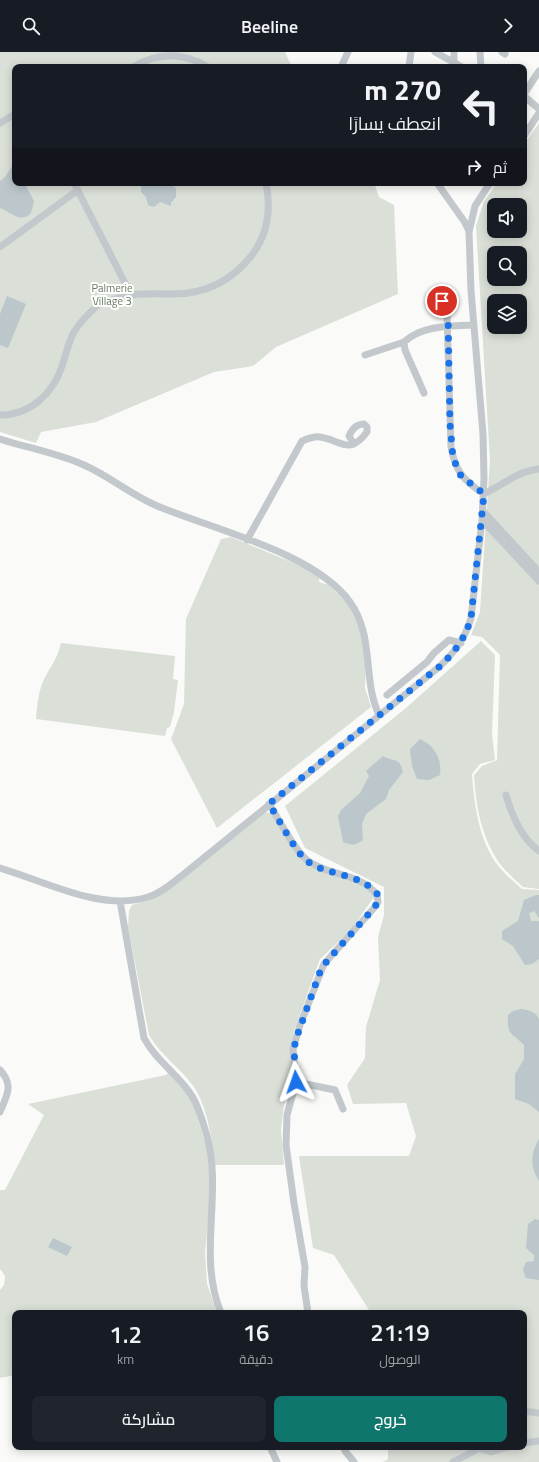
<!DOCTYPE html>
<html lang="ar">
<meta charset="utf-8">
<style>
:root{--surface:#171b24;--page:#20242c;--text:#f1f3f6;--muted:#9ea1a6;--accent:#0f766e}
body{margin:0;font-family:"Titillium Web",Cairo,sans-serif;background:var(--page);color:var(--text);direction:rtl;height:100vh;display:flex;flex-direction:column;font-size:15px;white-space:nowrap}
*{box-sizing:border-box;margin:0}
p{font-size:13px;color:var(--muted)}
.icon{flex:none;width:22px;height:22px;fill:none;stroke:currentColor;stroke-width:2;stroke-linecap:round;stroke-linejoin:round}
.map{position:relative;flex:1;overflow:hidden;direction:ltr}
.side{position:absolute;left:12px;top:1258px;width:515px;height:140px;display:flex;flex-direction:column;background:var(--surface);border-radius:8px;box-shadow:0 2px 10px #0003;direction:rtl}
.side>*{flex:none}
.guide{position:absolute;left:12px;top:12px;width:515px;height:122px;border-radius:8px;box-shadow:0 2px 10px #0003;direction:rtl;background:#171b24;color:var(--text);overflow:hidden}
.tools{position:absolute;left:487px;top:146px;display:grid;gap:8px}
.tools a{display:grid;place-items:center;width:40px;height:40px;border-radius:8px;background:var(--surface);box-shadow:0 2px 10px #0003;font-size:20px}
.pin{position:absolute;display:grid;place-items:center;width:34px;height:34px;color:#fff;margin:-17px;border:2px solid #fff;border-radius:50%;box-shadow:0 1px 4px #0007}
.me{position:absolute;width:44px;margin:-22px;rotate:356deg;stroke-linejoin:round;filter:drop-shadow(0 0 3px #0008)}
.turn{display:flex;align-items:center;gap:14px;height:84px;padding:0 20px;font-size:18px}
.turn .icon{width:52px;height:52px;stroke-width:2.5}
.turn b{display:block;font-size:28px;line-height:34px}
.then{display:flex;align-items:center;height:38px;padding:0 20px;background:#0003;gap:8px;font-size:15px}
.eta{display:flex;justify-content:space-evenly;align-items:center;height:68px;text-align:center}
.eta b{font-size:24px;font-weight:600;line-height:28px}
.cta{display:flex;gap:8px;margin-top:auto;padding:8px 20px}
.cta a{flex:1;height:46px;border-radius:8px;background:var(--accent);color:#fff;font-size:16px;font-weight:600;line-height:46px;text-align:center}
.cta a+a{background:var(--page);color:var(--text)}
header{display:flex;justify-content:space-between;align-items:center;height:52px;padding:0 20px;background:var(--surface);font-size:18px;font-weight:600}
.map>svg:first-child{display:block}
.green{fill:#dadfd7;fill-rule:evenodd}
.water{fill:#bbc7cb}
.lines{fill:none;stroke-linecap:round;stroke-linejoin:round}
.minor{stroke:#c3c8cc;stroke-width:7}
.route{stroke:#1a73e8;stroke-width:7;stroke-dasharray:0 12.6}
.labels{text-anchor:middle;stroke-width:4;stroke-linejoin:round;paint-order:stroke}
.park-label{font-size:11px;fill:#687a64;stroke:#fff}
</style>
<header><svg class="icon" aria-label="forward" viewBox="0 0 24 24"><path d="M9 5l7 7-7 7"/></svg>Beeline<svg class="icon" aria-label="search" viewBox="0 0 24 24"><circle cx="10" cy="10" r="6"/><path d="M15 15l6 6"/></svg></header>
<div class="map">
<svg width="539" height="1410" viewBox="0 0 539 1410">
<rect width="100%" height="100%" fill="#fafaf8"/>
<path class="green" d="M0,0H285L292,15H15V131H374L379,145L394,153L398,242L276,295L253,314L214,320L96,370L41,380L36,391L0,380Z
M539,71V837H538L523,835C514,826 502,817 496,806C480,779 476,753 474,723L482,714L497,708L500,603L482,585L471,583L480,560L490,408L476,174L484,149L497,131H524V92ZM494,153H520V179H494ZM494,201H520V227H494ZM494,249H520V275H494Z
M231,485L320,522L319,530L329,533L349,553L360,576L366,609L365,636L371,655L217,776L171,687L184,652L186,567L221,487Z
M481,589L495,603L492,682L495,708L480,712L472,722C474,751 478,782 494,808C501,819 512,828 522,837L539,838V1410H383L388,1407V1395H524V1261H371L334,1203L313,1196L299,1104H409L416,1084L406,1051L353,1052L347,1033L365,1006L366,975L380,928L378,885L384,863V835L305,796L285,754L406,656Z
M61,591L175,604L173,627L178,628L174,660L170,675L167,676L165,684L36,667C37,655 38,643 42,632C48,617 57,609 61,591Z
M265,760L271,761L299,805L370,837L374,845L350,879L320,907L294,979L291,993L293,1029L284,1053L281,1078L284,1113H215C212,1088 208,1057 194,1035C181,1016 160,1003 149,983L128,875L129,859L132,853L152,847Z
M170,1019L193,1050L207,1097L211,1139L205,1201L207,1232L217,1261H15V1323L0,1326V1238L4,1233L5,1224L0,1217V1138H5L44,1063L28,1052L166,1023Z"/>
<path class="water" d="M15,110V131H26L27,136L34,149L31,161C21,172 11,160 0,156V129C8,124 9,117 15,110Z
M144,131H167L176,136V145L171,151V154L160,150L154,155L148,153L146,145L141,140V135Z
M7,244L26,252L8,296L0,293V262Z
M420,687C435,694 442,707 440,723L429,728L417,727L412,714L410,697Z
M383,704C395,711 399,704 403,720L389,738L386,747L366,762L362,772L363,788C355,794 351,793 343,790L338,764L341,758L360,741L369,724L366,719Z
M536,843H539V866L534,859L529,861L531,869H539V907L532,912L525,913L513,894L502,887V879L518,869L524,848Z
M521,957C529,958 536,960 539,967V1060L529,1052L515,1047V1022L524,1007V993C511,980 507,984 508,963L513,959Z
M539,1087V1129C530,1115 530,1102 539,1087Z
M535,1167L539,1168V1228L526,1226L523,1218L526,1210L534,1209V1203L526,1196L528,1172Z
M53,1186L72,1195L67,1204L48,1195Z"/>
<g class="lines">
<path class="minor" d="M435,0L462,15
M454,0V11
M480,0L481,15
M502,0L505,2
M133,15C158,0 183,0 208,15
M341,15L348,0
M409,15L411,0
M524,42L539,19
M524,44L539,57
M0,71L15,62
M524,84L539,61
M74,131L130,241
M437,131L464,169L469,179
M0,195L78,138
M435,246L444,252L447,263L451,395C455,419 464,429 484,442C503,433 517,419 539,417
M365,303L404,290
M424,341L405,298L404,290C422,273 451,274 474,273
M0,363C30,363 53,342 62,314C66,303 68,291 74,280C80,270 89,261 98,253C103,250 110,249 115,247C134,240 149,242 169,242C203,243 231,230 252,203C268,182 271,156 266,131
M0,387C28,396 57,401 84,413C109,424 130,442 155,453C211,477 314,500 350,550C375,585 362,627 379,663
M483,459L539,520
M482,468L539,529
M247,488L302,389C307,387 314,384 320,385C341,388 349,404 367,380V375L364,372C356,372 352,377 349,384L354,392
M387,643L427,610L434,601L449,588L461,591
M506,743C512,764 521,786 539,799
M269,752C279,767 294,798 307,808C327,824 362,821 377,843L378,850L374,856L324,912L300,973L293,997L296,1030L287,1063L286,1093L294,1151L305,1215L304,1234L308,1261
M0,816C45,829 101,860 148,845C162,841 173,830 184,822L439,615C454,601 465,587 471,566L482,468L484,426L483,382L471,239L469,180L475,154L490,131
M120,849L144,986C156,1009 178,1022 192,1044C199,1055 203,1071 207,1084C223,1143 197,1203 221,1261
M0,1018C14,1033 7,1043 0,1060
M296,1030L335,1038L343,1057
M524,1359L539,1361
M524,1391L539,1389
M270,1395L277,1410
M344,1395L345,1399L354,1410
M482,1397L491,1400L507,1395
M453,1410L476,1398"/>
</g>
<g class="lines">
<path class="route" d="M296,1030L294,997L296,987L321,917L328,908L374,856L378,850V843C362,821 327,824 307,809C294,798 279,767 269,752L439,615C454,601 465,587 471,566L484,442L461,424L453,406L450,372L448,263L442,249"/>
</g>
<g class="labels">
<g class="park-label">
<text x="112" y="240">Palmerie<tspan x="112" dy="13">Village 3</tspan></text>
</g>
</g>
</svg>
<div class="tools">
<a><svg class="icon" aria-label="sound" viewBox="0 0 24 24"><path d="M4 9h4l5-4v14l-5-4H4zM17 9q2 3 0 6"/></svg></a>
<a><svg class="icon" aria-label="search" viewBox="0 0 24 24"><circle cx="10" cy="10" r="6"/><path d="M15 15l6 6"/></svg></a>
<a><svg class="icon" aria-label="layers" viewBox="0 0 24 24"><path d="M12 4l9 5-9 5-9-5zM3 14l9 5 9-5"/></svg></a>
</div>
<div class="pin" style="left:442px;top:249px;background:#d93025"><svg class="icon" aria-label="arrive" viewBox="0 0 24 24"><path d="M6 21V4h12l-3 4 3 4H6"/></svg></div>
<svg class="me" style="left:296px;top:1030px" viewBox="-20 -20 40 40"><path d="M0-17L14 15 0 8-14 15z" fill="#1a73e8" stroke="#fff" stroke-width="4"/></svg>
<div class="guide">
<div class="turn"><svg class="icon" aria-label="left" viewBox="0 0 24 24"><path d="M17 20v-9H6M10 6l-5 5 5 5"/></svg><div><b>270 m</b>انعطف يسارًا</div></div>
<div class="then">ثم<svg class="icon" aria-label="right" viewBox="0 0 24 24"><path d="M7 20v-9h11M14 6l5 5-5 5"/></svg></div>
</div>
<section class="side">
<div class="eta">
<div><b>21:19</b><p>الوصول</p></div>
<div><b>16</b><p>دقيقة</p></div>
<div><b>1.2</b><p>km</p></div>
</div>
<div class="cta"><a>خروج</a><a>مشاركة</a></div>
</section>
</div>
